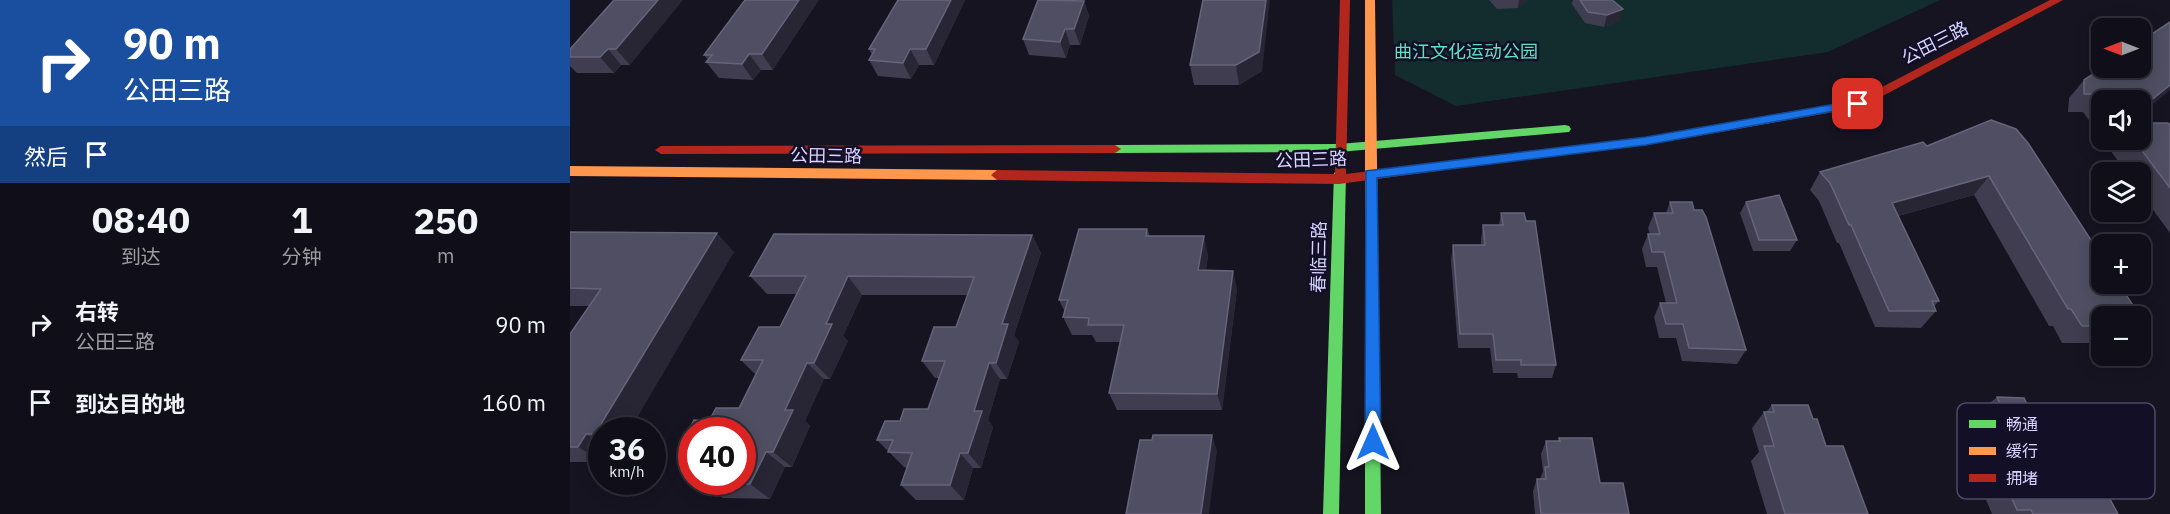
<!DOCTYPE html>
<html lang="zh">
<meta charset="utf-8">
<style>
:root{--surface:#100f19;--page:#191822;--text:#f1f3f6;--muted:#9c9ca2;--line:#302f38}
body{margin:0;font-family:"IBM Plex Sans","Noto Sans SC",sans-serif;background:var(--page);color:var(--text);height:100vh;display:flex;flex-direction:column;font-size:22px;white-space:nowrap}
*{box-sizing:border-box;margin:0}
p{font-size:20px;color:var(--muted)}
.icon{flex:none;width:33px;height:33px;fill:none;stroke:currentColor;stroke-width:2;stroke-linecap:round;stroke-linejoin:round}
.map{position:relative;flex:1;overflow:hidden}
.sheet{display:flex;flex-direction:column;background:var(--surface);width:570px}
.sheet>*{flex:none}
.banner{background:#1a4fa0;color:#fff;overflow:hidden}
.needle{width:39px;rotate:270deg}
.tools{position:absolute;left:1521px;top:18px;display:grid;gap:12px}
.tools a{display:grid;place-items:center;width:60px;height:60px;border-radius:12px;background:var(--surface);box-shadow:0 3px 15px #0003,0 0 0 2px var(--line);font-size:30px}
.speed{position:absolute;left:18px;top:417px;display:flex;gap:12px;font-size:30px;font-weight:700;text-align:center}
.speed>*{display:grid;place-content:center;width:78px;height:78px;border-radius:50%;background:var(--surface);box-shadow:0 3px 15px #0003,0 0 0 2px var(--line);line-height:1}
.speed small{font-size:15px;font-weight:400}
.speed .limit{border:9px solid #d22;background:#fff;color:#111}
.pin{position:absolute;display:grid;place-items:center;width:51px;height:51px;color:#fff;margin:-26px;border-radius:12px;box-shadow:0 3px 9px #0006}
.me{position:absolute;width:66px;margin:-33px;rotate:0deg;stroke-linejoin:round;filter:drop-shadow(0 0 4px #0008)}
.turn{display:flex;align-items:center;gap:21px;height:126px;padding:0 24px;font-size:27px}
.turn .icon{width:78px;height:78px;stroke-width:2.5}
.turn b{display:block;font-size:42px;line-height:51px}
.then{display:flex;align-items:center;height:57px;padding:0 24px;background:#0003;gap:12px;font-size:22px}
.eta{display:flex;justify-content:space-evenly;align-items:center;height:102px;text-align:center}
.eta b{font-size:36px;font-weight:700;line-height:42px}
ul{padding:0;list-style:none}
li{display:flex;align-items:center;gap:18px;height:78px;padding:0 24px}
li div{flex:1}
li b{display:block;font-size:22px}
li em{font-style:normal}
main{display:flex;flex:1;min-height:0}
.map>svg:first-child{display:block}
.green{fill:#132c2d}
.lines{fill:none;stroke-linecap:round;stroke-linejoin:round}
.fast{fill:#63d668;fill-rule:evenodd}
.slow{fill:#ff974d;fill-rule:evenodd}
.jam{fill:#b3261e;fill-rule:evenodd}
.wall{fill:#403d50}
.shaded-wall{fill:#282635}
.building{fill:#504e63;stroke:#66637b;stroke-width:1.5}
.route{fill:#1a73e8;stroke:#114b97;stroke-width:1.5}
.labels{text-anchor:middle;stroke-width:5;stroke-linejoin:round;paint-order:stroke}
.street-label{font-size:18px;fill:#d9d4ff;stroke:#130f26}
.park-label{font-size:18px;fill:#5fe0c0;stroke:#130f26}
.key{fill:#130f26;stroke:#4e4a67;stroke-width:1.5}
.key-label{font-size:16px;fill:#d9d4ff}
</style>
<main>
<section class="sheet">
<div class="banner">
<div class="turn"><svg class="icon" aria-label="right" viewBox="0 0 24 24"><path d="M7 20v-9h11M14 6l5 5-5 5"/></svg><div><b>90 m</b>公田三路</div></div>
<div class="then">然后<svg class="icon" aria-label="arrive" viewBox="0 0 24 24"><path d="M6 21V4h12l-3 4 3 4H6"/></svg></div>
</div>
<div class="eta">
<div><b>08:40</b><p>到达</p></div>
<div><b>1</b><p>分钟</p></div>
<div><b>250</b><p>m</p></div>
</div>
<ul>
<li><svg class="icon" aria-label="right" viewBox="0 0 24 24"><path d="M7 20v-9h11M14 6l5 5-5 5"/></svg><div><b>右转</b><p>公田三路</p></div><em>90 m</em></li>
<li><svg class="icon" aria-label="arrive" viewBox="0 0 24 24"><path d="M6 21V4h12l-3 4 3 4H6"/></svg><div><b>到达目的地</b></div><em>160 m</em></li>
</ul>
</section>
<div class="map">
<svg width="1600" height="514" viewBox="0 0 1600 514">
<rect width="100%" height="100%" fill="#161421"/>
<path class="green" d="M822,0H1370L1258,52L886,106L825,75Z"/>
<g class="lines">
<path class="fast" d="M995,125L999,126L1001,129L999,132L769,152L545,153L539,149L545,145L769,144Z
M770,168L776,173L769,514H753L764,173Z
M802,317L807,319L809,323L811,514H795V323L797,319Z"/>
<path class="slow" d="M795,0H805L809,323L807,327L802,329L797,327L795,323Z
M1218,112L1224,116L1222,119L1076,145L930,163L924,159L930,155L1076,137Z
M0,166L427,170L433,175L427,180L0,176Z"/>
<path class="jam" d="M770,0H780L776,174L930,155L936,159L934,162L769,184L427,180L421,175L427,170L765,174Z
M1480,0H1493L1292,107L1218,120L1212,116L1218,112L1285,101Z
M545,145L551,149L545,153L91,154L85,150L91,146Z"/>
</g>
<path class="wall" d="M44,0L60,65H51L44,73H7L0,66V49Z
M175,0L203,70H191L183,80L149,78L136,62L138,60L134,55Z
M395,0L364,65H349L341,79L308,76L299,60L302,55L299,49Z
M468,0L514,1L519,16L510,45H500L496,58L459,55L453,39Z
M633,0L692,71L669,85H624L620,65Z
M919,0H957L948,8L927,9Z
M1003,0H1042L1050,20L1034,27L1015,23L1002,4Z
M1600,22V90L1570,114V100H1532V138L1513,112H1498L1499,98L1514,80Z
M1421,120L1532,316V343H1492L1483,326H1479L1404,195L1328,216L1369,301L1364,306L1366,311L1351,328L1305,327L1269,243H1267L1249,201L1240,190L1250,172L1357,146Z
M1600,125V233L1570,192V172H1556L1533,140H1570Z
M1100,202L1176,350L1167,364L1112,361L1106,338H1089L1084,317L1090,303H1096L1087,267H1076L1072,249L1078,234H1080L1078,228L1084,213H1096Z
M1176,202L1227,240L1220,251H1183L1170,213Z
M931,213L956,221L986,365L982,378H948L947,373H923L920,348H888L881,260L883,245H911V240L913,225H929Z
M577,229L580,236L638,255L636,270L667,289L652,410H547L539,393L550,342H526L522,335H502L493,317L495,312L489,300Z
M0,232L164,252L32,430V462H0V334L19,306H0Z
M204,234L462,235L471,253L444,335L449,342L437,379H430L418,420L423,427L411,468H403L394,500H346L331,485L337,468L334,467L307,440L315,421H330L334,409H358L369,378H365L352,361L364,327H386L398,295H292L273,336L278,341L260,379H254L235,421L240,426L222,467H215L200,499L153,498L131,484L132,482H172V430H122V444L114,439L124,420L139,421L146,408H169L186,375L171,360L189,327H210L226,294H197L180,276Z
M1570,316L1577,327L1570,332Z
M1427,397L1460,410L1476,425L1483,429L1504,451L1548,514H1422L1406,476L1415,468L1413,464L1420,459L1408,431L1414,426L1408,413Z
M1202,405L1243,419L1256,446L1298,514H1197L1181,461L1189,452L1182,428L1194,412H1196Z
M989,438L1030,483L1059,514H965L963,491L967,479H970L973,471L971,454L976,441H988Z"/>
<path class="shaded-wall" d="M88,0H113L60,65L46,49Z
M229,0H249L203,70L192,54Z
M381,0H395L364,65L356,49Z
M505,0H513L519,16L510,45L504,29Z
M696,0H700L692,71L669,85L666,65Z
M949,0H957L948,8Z
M1053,9L1050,20L1034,27L1037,15Z
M495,29L500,45L496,58L490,42Z
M38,49L51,65L44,73L30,57Z
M340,49L349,65L341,79L333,63Z
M179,54L191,70L183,80L172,64Z
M1600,85V90L1570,114V109Z
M1419,176L1404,195L1309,221L1322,203Z
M147,233L164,252L60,430H32V438L25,434Z
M462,235L471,253L444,335L449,342L437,379L426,363L432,324Z
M634,236L638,255L633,288L628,270Z
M663,271L667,289L652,410L647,394Z
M278,276L292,295L273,336L278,341L260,379L244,363L256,324Z
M237,363L254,379L235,421L240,426L222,467L203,452L215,410Z
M419,363L430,379L418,420L423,427L411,468L398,453L404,411Z
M16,434L32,443V461L8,447Z
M642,435L647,451L639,514H631Z
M196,452L215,467L200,499L180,484Z
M390,453L403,468L394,500L380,485Z"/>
<path class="building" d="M44,0H88L46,49H38L30,57H0V49Z
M175,0H229L192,54H179L172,64L136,62L142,55H134Z
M328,0H381L356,49H340L333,63L299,60L305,49H299Z
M468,0L514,1L504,29H495L490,42L453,39Z
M633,0H696L689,52L666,65H620Z
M1010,0H1042L1053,9L1037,15L1018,12Z
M1600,22V85L1570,109V100H1534L1529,94H1514V80L1532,68H1570V42Z
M1421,120L1446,129L1458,143L1532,257V284H1549L1570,316H1532V326H1512L1501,309H1498L1419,176L1322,203L1369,301H1362L1366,311H1319L1281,225H1279L1260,183L1250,172L1353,142L1357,146Z
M1570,123H1598L1600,125V188L1564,140H1570Z
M1209,195L1227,240H1189L1176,202Z
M1100,202H1122L1124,210H1132L1136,217L1176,350L1119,348L1113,324H1096L1090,303H1107L1094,252H1082L1078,234H1090L1084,213H1103Z
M931,213H954L956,221H965L986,365H951V360H926L923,334H890L883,245H915L913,225H933Z
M509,229H577L576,236H634L628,270L663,271L647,394L539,393L554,325H518L519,318L493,317L498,300H489Z
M0,232L147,233L25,434H16L8,447H0V334L31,289L0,288Z
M204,234L462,235L432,324H438L426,363H419L404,411H412L398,453H390L380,485H331L342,453L318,452L323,440H307L315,421H330L334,409H358L375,361H352L364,327H386L404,277L278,276L256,324H262L244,363H237L215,410H223L203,452H196L180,484H131L132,482H172V430H122V439H114L124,420L139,421L146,408H169L193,360H171L189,327H210L236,276H180Z
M1570,316L1577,327H1570Z
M1427,397L1454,398L1460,410H1469L1476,425H1481L1483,429H1493L1504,451H1514L1548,514H1463L1461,510H1447L1425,461H1438L1433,449L1442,450L1426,416H1436Z
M1202,405H1238L1243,419H1247L1256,446H1273L1298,514H1215L1194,446H1204L1194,412H1204Z
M583,435H642L631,514H556L570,440H582Z
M989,438H1022L1030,483H1053L1059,514H971L967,479H976L975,467H979L976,441H990Z"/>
<path class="route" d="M1288,100L1292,101V106L1076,145L807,178L811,442L808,447L803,449L797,447L795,442L796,171L1076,137Z"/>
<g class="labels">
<g class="street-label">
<text transform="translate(1365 43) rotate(-27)" y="6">公田三路</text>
<text transform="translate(256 156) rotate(1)" y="6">公田三路</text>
<text transform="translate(741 160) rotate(-2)" y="6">公田三路</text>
<text transform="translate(749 257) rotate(-89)" y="6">春临三路</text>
</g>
<g class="park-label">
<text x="896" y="58">曲江文化运动公园</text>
</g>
</g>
<rect x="1387" y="403" width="198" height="96" rx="9" class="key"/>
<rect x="1399" y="420" width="27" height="8" fill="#63d668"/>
<rect x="1399" y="447" width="27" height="8" fill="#ff974d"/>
<rect x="1399" y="474" width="27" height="8" fill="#b3261e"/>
<g class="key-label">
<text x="1436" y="430">畅通</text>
<text x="1436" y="457">缓行</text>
<text x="1436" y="484">拥堵</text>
</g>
</svg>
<div class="tools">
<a><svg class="needle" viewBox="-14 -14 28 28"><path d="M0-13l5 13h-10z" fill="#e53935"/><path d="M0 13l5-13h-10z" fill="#9c9ca2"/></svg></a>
<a><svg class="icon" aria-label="sound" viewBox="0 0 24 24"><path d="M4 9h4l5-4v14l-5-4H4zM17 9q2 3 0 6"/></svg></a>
<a><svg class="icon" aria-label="layers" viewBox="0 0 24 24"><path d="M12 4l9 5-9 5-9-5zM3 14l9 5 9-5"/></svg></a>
<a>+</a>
<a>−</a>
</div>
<div class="speed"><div>36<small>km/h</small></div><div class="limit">40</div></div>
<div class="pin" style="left:1288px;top:104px;background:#d93025"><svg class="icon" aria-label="arrive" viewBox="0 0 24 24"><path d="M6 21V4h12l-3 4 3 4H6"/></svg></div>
<svg class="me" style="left:803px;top:442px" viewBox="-20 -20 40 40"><path d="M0-17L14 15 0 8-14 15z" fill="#1a73e8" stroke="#fff" stroke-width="4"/></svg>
</div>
</main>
